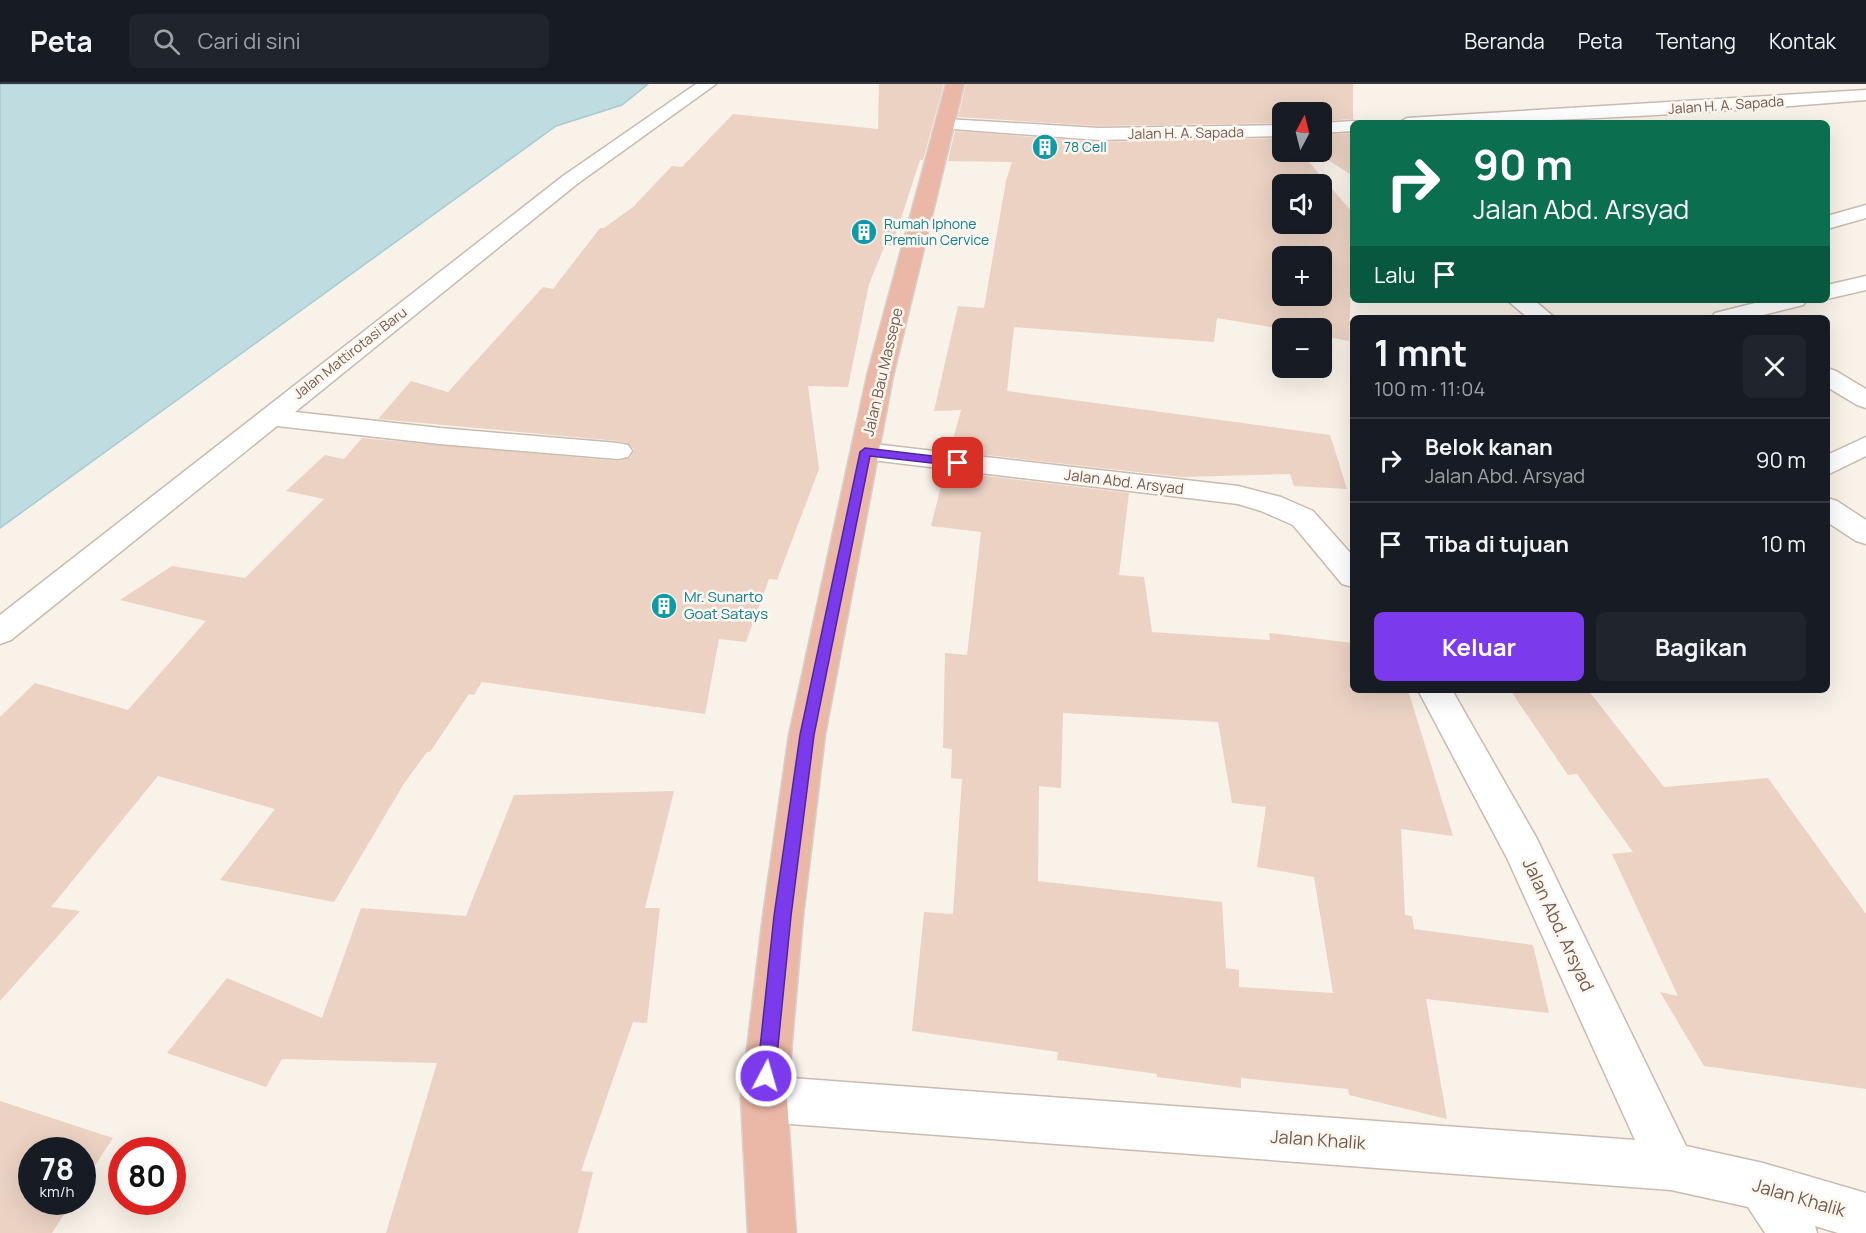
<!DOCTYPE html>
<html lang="id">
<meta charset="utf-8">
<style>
:root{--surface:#171b24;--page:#20242c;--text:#f1f3f6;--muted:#9ea1a6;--line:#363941;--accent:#7c3aed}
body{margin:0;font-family:Manrope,sans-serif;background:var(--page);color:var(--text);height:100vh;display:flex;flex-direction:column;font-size:22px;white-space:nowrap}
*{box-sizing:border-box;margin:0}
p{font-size:20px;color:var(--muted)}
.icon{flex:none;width:33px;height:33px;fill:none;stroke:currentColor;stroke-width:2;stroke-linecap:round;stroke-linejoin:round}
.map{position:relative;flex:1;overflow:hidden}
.drawer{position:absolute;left:1350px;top:231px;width:480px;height:378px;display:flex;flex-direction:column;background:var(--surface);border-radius:9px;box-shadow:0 6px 24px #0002}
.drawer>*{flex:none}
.guide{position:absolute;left:1350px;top:36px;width:480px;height:183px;border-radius:9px;box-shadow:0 6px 24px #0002;background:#0b6e4f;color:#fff;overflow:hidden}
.needle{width:39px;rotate:7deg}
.buttons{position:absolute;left:1272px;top:18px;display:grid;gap:12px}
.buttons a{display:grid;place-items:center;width:60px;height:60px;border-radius:9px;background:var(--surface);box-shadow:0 6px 24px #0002;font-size:30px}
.speed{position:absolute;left:18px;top:1053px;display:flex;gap:12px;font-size:30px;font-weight:700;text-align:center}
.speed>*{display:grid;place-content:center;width:78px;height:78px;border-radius:50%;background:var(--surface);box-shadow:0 6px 24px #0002;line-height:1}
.speed small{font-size:15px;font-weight:400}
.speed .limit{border:9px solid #d22;background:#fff;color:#111}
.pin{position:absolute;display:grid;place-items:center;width:51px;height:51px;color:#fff;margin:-26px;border-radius:12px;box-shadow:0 3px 9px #0006}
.me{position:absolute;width:66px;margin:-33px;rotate:6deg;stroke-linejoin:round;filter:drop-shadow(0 0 4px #0008)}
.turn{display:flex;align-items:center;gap:21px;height:126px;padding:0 24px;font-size:27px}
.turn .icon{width:78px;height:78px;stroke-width:2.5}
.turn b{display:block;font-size:42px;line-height:51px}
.then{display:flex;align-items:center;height:57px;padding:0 24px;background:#0003;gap:12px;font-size:22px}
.round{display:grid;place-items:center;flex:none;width:63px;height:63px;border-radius:9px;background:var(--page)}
.head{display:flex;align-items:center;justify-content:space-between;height:102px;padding:0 24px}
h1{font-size:36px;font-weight:700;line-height:45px}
.primary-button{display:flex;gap:12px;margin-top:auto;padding:12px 24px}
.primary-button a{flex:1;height:69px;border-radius:9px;background:var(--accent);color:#fff;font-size:24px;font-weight:700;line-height:69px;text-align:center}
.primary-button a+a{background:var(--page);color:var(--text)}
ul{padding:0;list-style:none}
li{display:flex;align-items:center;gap:18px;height:84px;padding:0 24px;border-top:2px solid var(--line)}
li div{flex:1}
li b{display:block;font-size:22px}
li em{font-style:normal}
header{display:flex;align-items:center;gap:36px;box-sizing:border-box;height:84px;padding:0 30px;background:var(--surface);border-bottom:2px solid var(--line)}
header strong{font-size:28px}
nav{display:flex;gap:33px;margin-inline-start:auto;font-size:21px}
.search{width:420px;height:54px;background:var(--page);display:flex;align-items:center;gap:15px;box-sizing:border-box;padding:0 21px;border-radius:9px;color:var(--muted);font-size:22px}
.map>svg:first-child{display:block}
.water{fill:#bfdce0;stroke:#a7cbd1;stroke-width:1.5}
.building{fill:#ebd2c3;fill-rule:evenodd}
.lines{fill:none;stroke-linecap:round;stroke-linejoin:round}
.minor-casing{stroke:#cabaaf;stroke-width:3}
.highway-casing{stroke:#d7d1ce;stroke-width:3}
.minor{fill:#fff;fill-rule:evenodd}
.highway{fill:#ebb8a7;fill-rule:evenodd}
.route{fill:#7c3aed;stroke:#51269a;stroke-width:1.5}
.labels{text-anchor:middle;stroke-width:5;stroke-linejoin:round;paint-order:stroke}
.far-street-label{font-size:14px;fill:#705a4f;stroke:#fdf6ee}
.far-culture-label{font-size:14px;fill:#0d838f;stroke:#fdf6ee;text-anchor:start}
.street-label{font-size:15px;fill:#705a4f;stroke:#fdf6ee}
.culture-label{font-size:15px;fill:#0d838f;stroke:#fdf6ee;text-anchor:start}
.near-street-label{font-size:18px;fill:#705a4f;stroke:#fdf6ee}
</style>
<header>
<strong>Peta</strong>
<div class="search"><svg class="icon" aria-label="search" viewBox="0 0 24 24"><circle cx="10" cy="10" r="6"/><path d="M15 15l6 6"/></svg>Cari di sini</div>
<nav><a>Beranda</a><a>Peta</a><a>Tentang</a><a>Kontak</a></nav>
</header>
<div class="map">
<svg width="1866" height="1149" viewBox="0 0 1866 1149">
<rect width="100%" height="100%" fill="#f9f2e8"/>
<path class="water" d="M0,0H648L622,21L556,42L0,444Z"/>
<path class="building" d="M879,0H944L923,76H920L892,162L885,161L869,200L848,303L808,302L819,385L777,496L769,495L746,558L719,555L705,630L482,598L474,611L469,610L430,668H427L403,701L334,818L220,796L275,725L158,692L51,823L80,827L0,917V633L35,599L128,626L206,537L120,516L172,482L245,494L324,415L286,407L325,371L344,375L362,354L618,377L630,374L634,366L628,359L618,357L378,335L411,297L448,308L543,203L553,205L600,144H604L633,123L672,82L682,83L733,30L878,45Z
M966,0H1353V35L1322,37V28H1282V39L1099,42L958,33Z
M955,47L1099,58L1282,54V68H1300L1353,129L1349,257L1322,252V244L1282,245L1217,234L1214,258L1014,243L1007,307L1330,351L1347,405L1294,402L1290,390L1182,393L950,367L961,326L934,327L958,222L984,224L1006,97L1012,78L948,77ZM1282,100H1322V140H1282ZM1282,172H1322V212H1282Z
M1353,49V92L1316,68H1322V51Z
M945,387L1129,409L1119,491L1144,493L1152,548L1270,556L1269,549L1353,559V606H1408L1453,752L1401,745L1405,831L1412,832L1414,845L1533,861L1549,929L1426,915L1447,1035L1349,1011L1348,1005L1241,994V1004L1157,993V990L1057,976L1058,968L912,947L924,828L953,830L962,695L951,694L952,665L943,664L945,569L967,571L981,448L931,442ZM1063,629L1218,638L1232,719L1266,723L1257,783L1314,793L1333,909L1239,903V886L1226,884L1222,818L1038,797L1039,702L1061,704Z
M1510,606H1588L1664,703L1768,694L1866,830V1005L1704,982L1660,908L1678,912L1612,770L1633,768L1577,690L1568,691Z
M674,707L645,824H660L647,939L633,938L581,1087L593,1088L578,1149H386L437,979L282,975L266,1003L167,969L227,894L322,934L361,824L466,832L514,711Z
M0,1017L113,1054L82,1101V1066H32V1118H72L52,1149H0Z"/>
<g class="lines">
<g class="minor-casing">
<path id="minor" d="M696,0H716L577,100L295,328L440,344L618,359L628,361L632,367L628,373L618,375L440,360L277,342L11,556L0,560V531L563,92Z
M1866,6V16C1710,29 1554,39 1398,39L1407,34Z
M946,35L1099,44L1282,41V52L1099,56L940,44L937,40L940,36Z
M1353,37L1360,39H1353V47L1322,49V39Z
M1866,121V134L1827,145V132Z
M1866,192V206L1827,215V201Z
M1507,216H1534L1555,234H1528Z
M1767,216H1807L1803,221L1751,234H1711L1715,229Z
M1827,284L1836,287L1866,305V324L1857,321L1827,303Z
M1866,353V372L1827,391V371Z
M865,359L1238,402L1281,413L1313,427L1353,472V503L1342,500L1293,441L1261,427L1238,420L855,374L851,368L855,362Z
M1827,414L1837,417L1866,436V460L1856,457L1827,438Z
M1418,606H1452L1536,753L1686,1062L1763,1079L1866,1109V1149H1838L1815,1142L1817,1149H1765L1748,1123L1671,1106L764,1038L748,1031L741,1015L748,999L764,992L1635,1056L1507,774Z"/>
</g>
<g class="highway-casing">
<path id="highway" d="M946,0H964L893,292L825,651L803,832L787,1015L796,1149H748L741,1015L763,832L789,651L867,292Z"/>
</g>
<use href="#minor" class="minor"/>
<use href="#highway" class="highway"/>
</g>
<path class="route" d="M865,364L958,375L964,379L958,382L870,372L814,651L791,832L775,992L772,998L766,1001L759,998L757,992L774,832L800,651L860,368Z"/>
<defs>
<g id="building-disc" transform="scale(1.35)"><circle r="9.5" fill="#0f9aa8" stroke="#fdf6ee"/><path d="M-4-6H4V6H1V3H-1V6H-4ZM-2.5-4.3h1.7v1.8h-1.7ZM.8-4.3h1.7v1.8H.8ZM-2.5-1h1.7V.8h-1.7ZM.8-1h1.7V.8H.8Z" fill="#fff"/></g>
</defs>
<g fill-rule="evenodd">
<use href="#building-disc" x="1045" y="63"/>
<use href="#building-disc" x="864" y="148"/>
<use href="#building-disc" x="664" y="522"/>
</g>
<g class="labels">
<g class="far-street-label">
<text transform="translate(1726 21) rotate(-4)" y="5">Jalan H. A. Sapada</text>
<text transform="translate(1186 49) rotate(-1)" y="5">Jalan H. A. Sapada</text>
<text transform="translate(350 269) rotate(-38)" y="5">Jalan Mattirotasi Baru</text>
</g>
<g class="far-culture-label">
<text x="1064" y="68">78 Cell</text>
<text x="884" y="145">Rumah Iphone<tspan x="884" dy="16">Premiun Cervice</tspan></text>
</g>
<g class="street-label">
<text transform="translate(883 288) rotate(-77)" y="5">Jalan Bau Massepe</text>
<text transform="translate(1124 398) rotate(7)" y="5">Jalan Abd. Arsyad</text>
</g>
<g class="culture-label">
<text x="684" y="518">Mr. Sunarto<tspan x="684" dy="17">Goat Satays</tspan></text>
</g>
<g class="near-street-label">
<text transform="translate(1558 841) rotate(65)" y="6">Jalan Abd. Arsyad</text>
<text transform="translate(1318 1056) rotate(4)" y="6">Jalan Khalik</text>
<text transform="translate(1799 1114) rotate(16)" y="6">Jalan Khalik</text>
</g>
</g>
</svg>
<div class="buttons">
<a><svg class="needle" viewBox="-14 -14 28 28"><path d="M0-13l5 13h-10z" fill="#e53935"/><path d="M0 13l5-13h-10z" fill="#9ea1a6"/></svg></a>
<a><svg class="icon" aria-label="sound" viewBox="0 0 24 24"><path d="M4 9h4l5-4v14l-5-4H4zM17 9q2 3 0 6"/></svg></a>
<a>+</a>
<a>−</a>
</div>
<div class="speed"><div>78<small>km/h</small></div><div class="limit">80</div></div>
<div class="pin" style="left:958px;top:379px;background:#d93025"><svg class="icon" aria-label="arrive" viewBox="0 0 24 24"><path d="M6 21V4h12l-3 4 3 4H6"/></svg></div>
<svg class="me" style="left:766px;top:992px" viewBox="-20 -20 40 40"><circle r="17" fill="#7c3aed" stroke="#fff" stroke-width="3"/><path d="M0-11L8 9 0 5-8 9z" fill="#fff"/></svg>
<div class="guide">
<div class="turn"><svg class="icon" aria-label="right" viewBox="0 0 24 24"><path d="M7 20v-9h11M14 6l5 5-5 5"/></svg><div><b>90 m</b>Jalan Abd. Arsyad</div></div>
<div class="then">Lalu<svg class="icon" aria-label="arrive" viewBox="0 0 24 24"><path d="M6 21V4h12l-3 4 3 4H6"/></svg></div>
</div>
<section class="drawer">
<div class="head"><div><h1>1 mnt</h1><p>100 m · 11:04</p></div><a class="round"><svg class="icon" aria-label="close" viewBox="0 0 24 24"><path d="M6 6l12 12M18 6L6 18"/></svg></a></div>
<ul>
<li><svg class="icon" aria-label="right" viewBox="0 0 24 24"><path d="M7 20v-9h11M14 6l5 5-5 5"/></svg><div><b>Belok kanan</b><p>Jalan Abd. Arsyad</p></div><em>90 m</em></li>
<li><svg class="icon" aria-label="arrive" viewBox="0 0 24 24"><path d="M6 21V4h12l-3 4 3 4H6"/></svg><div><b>Tiba di tujuan</b></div><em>10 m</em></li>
</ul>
<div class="primary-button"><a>Keluar</a><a>Bagikan</a></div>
</section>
</div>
